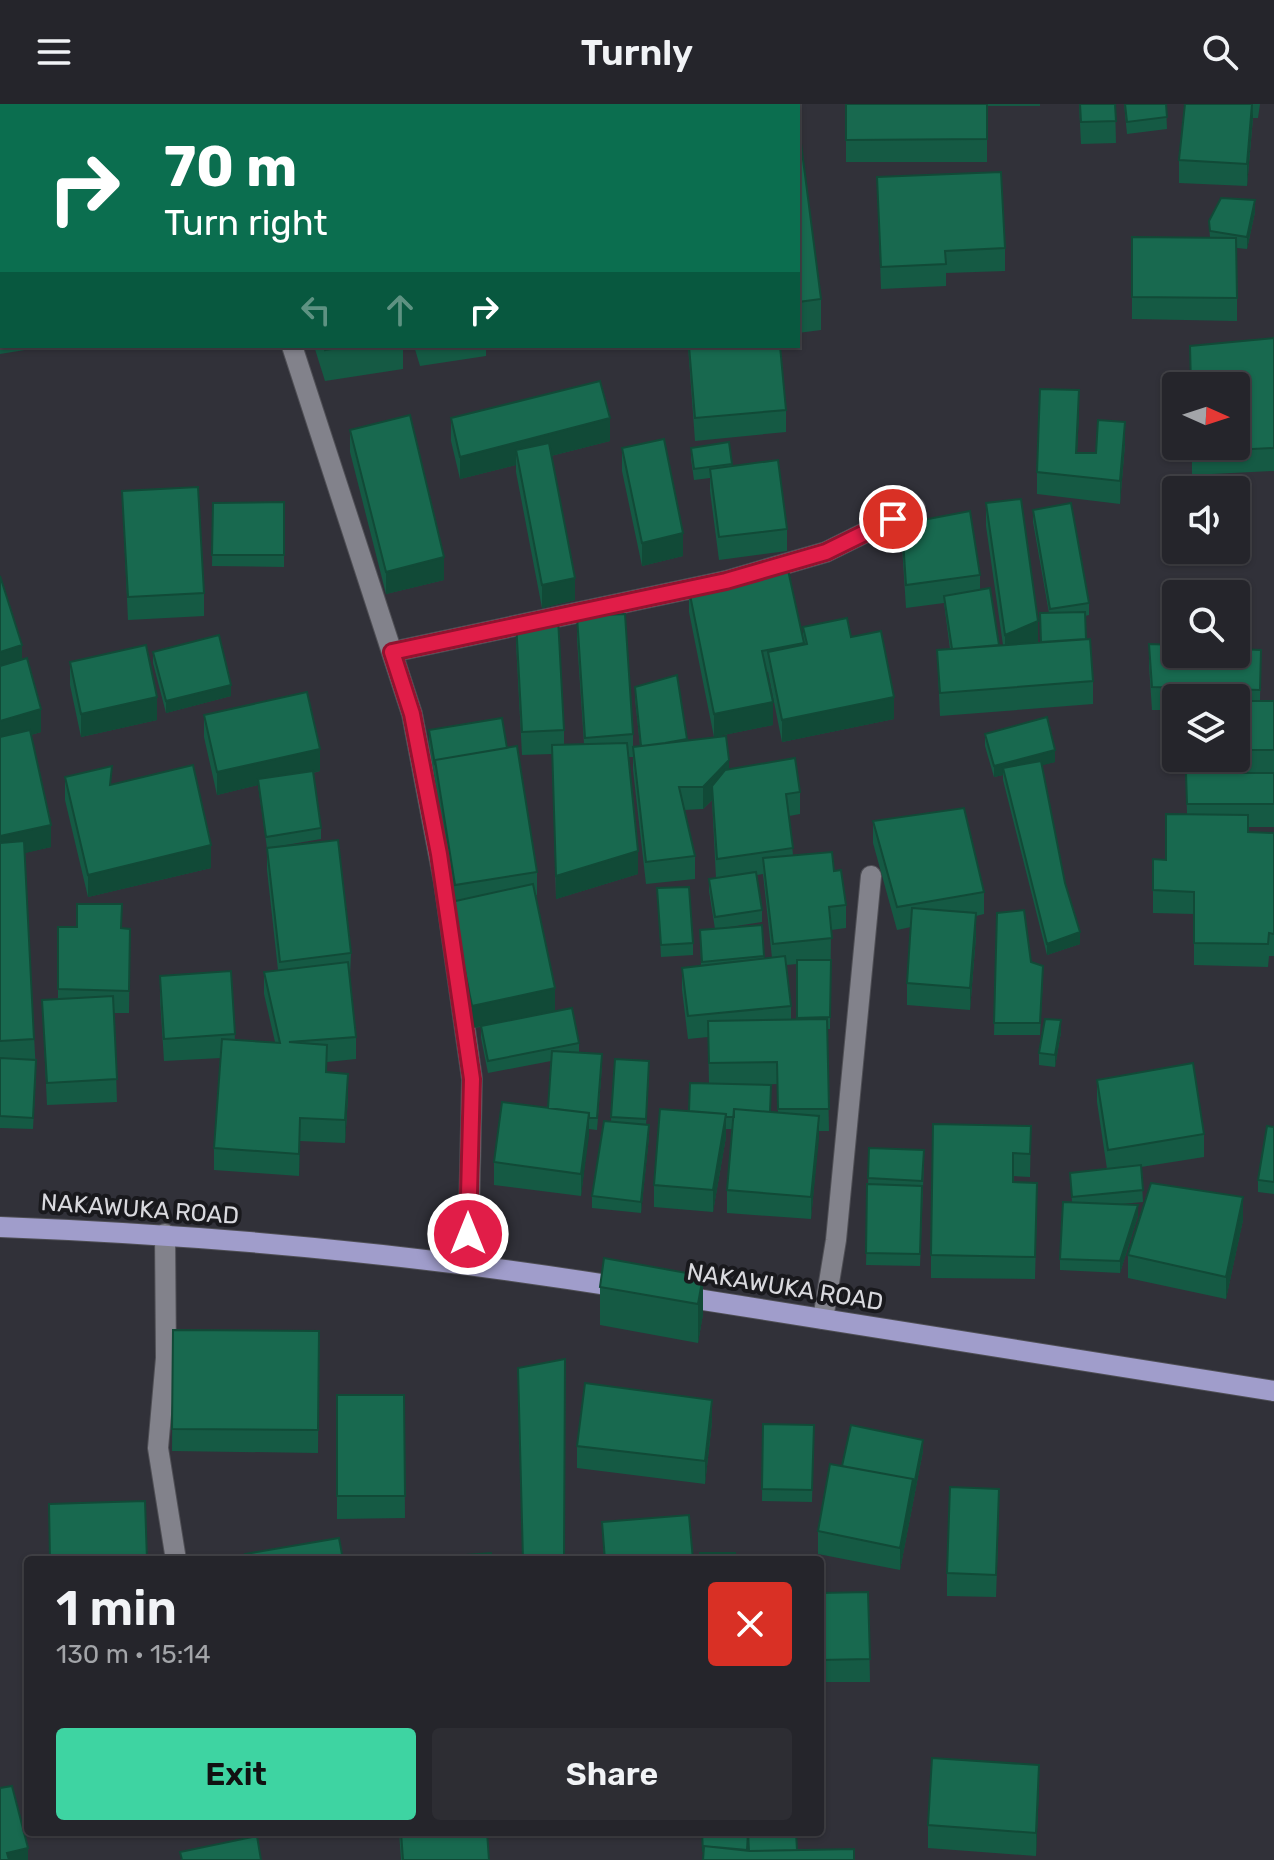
<!DOCTYPE html>
<meta charset="utf-8">
<style>
:root{--surface:#25252b;--page:#2d2d33;--text:#f1f3f6;--muted:#a3a5a9;--line:#424247;--accent:#3ed4a2}
body{margin:0;font-family:Rubik,sans-serif;background:var(--page);color:var(--text);height:100vh;display:flex;flex-direction:column;font-size:30px;white-space:nowrap}
*{box-sizing:border-box;margin:0}
p{font-size:26px;color:var(--muted)}
.icon{flex:none;width:44px;height:44px;fill:none;stroke:currentColor;stroke-width:2;stroke-linecap:round;stroke-linejoin:round}
.map{position:relative;flex:1;overflow:hidden}
.details{position:absolute;left:24px;top:1452px;width:800px;height:280px;display:flex;flex-direction:column;background:var(--surface);border-radius:8px;box-shadow:0 2px 6px #0004,0 0 0 2px var(--line)}
.details>*{flex:none}
.hud{position:absolute;left:0px;top:0px;width:800px;height:244px;box-shadow:0 2px 6px #0004,0 0 0 2px var(--line);background:#0b6e4f;color:#fff;overflow:hidden}
.needle{width:52px;rotate:93deg}
.fabs{position:absolute;left:1162px;top:268px;display:grid;gap:16px}
.fabs a{display:grid;place-items:center;width:88px;height:88px;border-radius:8px;background:var(--surface);box-shadow:0 2px 6px #0004,0 0 0 2px var(--line);font-size:40px}
.pin{position:absolute;display:grid;place-items:center;width:68px;height:68px;color:#fff;margin:-34px;border:4px solid #fff;border-radius:50%;box-shadow:0 2px 8px #0007}
.me{position:absolute;width:88px;margin:-44px;rotate:0deg;stroke-linejoin:round;filter:drop-shadow(0 0 6px #0008)}
.turn{display:flex;align-items:center;gap:28px;height:168px;padding:0 32px;font-size:36px}
.turn .icon{width:104px;height:104px;stroke-width:2.5}
.turn b{display:block;font-size:56px;line-height:68px}
.lanes{display:flex;align-items:center;height:76px;padding:0 32px;background:#0003;justify-content:center;gap:40px;direction:ltr}
.lanes .off{opacity:.35}
.round{display:grid;place-items:center;flex:none;width:84px;height:84px;border-radius:8px;background:var(--page)}
.headline{display:flex;align-items:center;justify-content:space-between;height:136px;padding:0 32px}
h1{font-size:48px;font-weight:600;line-height:60px}
.button{display:flex;gap:16px;margin-top:auto;padding:16px 32px}
.button a{flex:1;height:92px;border-radius:8px;background:var(--accent);color:#111;font-size:32px;font-weight:600;line-height:92px;text-align:center}
.button a+a{background:var(--page);color:var(--text)}
header{display:flex;justify-content:space-between;align-items:center;height:104px;padding:0 32px;background:var(--surface);font-size:36px;font-weight:600}
.map>svg:first-child{display:block}
.lines{fill:none;stroke-linecap:round;stroke-linejoin:round}
.minor-casing{stroke:#4f4f55;stroke-width:22}
.major-casing{stroke:#4f4f55;stroke-width:22}
.minor{stroke:#82828b;stroke-width:20}
.major{stroke:#a09dcb;stroke-width:20}
.wall{fill:#155a44;fill-rule:evenodd}
.shaded-wall{fill:#114a37}
.building{fill:#18694f;stroke:#114a37;stroke-width:2}
.route-casing{stroke:#92132f;stroke-width:20}
.route{stroke:#e11d48;stroke-width:14}
.labels{text-anchor:middle;stroke-width:8;stroke-linejoin:round;paint-order:stroke}
.street-label{font-size:24px;fill:#d9d9de;stroke:#19191d}
</style>
<header><svg class="icon" aria-label="menu" viewBox="0 0 24 24"><path d="M4 6h16M4 12h16M4 18h16"/></svg>Turnly<svg class="icon" aria-label="search" viewBox="0 0 24 24"><circle cx="10" cy="10" r="6"/><path d="M15 15l6 6"/></svg></header>
<div class="map">
<svg width="1274" height="1756" viewBox="0 0 1274 1756">
<rect width="100%" height="100%" fill="#313139"/>
<g class="lines">
<g class="minor-casing">
<path id="minor" d="M206,0L207,2
M292,242L412,610L444,778L472,975L468,1158
M392,548L726,477L826,448L915,404
M165,1130L166,1254L158,1344L176,1456
M823,1215L836,1136L871,772"/>
</g>
<g class="major-casing">
<path id="major" d="M0,1123C210,1131 418,1150 626,1184
M678,1192L1274,1287"/>
</g>
<use href="#minor" class="minor"/>
<use href="#major" class="major"/>
</g>
<path class="wall" d="M0,0L2,2V64L0,60Z
M846,0H1040V2H987V58H846Z
M1079,0H1115L1116,39L1081,40Z
M1124,0H1166L1167,25L1127,30Z
M1185,0H1260L1258,14H1253L1247,82L1179,79V56Z
M798,24L821,195V226L798,229Z
M877,73L1005,144V167L946,169V182L881,185Z
M1255,108L1247,145L1237,144V217L1132,215V133L1210,134L1209,117Z
M2,175V242H31V245L0,250V176Z
M1274,234V367L1192,371V342Z
M314,242H403V265L325,277Z
M414,242H486V252L420,262Z
M688,242H780L786,306V328L695,337Z
M1079,309L1077,349H1096L1125,340L1120,400L1037,390V368Z
M451,314L610,337L551,352L575,496L542,504L516,368V361L460,375L451,337Z
M350,326L444,476L386,490L350,348Z
M729,338L732,362L787,425V447L719,456L710,387V374L694,376L691,355V344Z
M622,344L683,452L642,462L622,367Z
M122,387L204,489V512L128,516Z
M284,398V463L212,462L213,399Z
M986,399L1038,539L1041,538L1049,509L1033,418V406L1089,499V511L1085,512L1086,535L1093,577V600L940,612L937,546L950,545L944,499L906,504L902,442V420L980,471V486L999,541H1003L986,422Z
M0,472L41,628L31,631L51,743L24,749L36,968L33,1025L0,1024Z
M689,486L803,538V523L851,533L894,615L782,638L768,568H767L773,621L714,633L689,508Z
M577,512L633,630V653H629L638,770L556,795L552,650L522,651L516,539V517L564,626V640H584L577,535Z
M1149,540L1261,546L1260,597H1274V668H1212V654H1236V594H1176V606H1152L1149,562Z
M153,548L231,592L166,609L153,559Z
M70,558L157,616L81,633L70,581Z
M635,583L687,637L729,665L800,688V710L789,712L793,751L834,767L846,801V824L831,826L830,925H827L829,1027H819L811,1115L727,1109V1086L733,1025H726V1033L713,1108L654,1103V1081L689,1007L709,980L708,933L688,935L682,886V864L701,862L700,826L715,825L709,787V775L716,774L712,696L703,705L684,706L695,752V775L646,780L633,666V643L640,642L635,595ZM763,770L772,854L764,855L762,821L716,825L762,818V806L757,771ZM797,860V916H791V902L786,861ZM777,980L778,1008H770L755,981Z
M204,611L320,667L313,669L321,724V735L274,743L351,849L350,872L356,933V955L327,958V968L348,993L345,1039L300,1037L299,1072L214,1066V1044L221,954L164,957L160,895V872L231,867L235,936L275,938L264,890V868L278,866L267,766V744L258,681L217,691L204,633Z
M429,626L507,644L537,768V791H536L555,907L579,939V949L602,962L597,1026L589,1025L581,1092L494,1081V1058L548,1004L551,957L488,969L481,934V923L472,924L451,820V798L454,797L435,678L429,638Z
M985,630L1055,658L1041,661L1065,779L1080,840L1047,851L1003,676V671L994,673L985,642Z
M1186,669H1274V723H1248V728L1274,729V852H1269L1268,863L1194,861V810L1153,809V755L1166,756L1187,710Z
M65,673L112,680L211,764L88,793L65,696Z
M873,717L984,788V810L976,812V832L970,906L907,901V879L911,823L897,826L873,739Z
M657,784L693,839V851L661,853Z
M997,809L1043,874L1040,931H994Z
M58,823L130,825L129,909H114L117,998L47,1001L42,896L58,895Z
M1061,928L1055,963L1039,961V949Z
M615,955L649,969L646,1021L649,1033L641,1109L592,1104V1092L611,1017Z
M1097,976L1204,1030V1053L1141,1063L1143,1098L1121,1100L1138,1112L1120,1169L1060,1166V1155L1072,1098L1070,1069L1107,1065L1097,998Z
M1031,1022L1030,1073L1013,1072V1078L1037,1101L1035,1175L931,1174V1151Z
M1274,1023V1090L1258,1088V1076Z
M869,1044L924,1058L920,1162L866,1161Z
M1243,1116L1226,1195L1128,1174V1151Z
M703,1172V1210L698,1239L600,1221V1183Z
M173,1226L319,1227L318,1349L172,1347Z
M337,1291H404L405,1414L337,1415Z
M712,1318L705,1380L577,1364V1342Z
M763,1320L814,1321L812,1398L762,1397Z
M923,1347L900,1466L818,1450V1427L842,1362Z
M999,1407L996,1493L947,1492V1469Z
M602,1418L693,1456H604Z
M868,1488L870,1578H820V1489Z
M1039,1684L1036,1752L928,1744V1721Z
M399,1728H487L489,1756H401Z"/>
<path class="shaded-wall" d="M83,0H163L158,2H79Z
M1252,0L1253,13L1247,82V60Z
M1255,96V108L1247,145V133Z
M1079,286V309L1076,371V349Z
M610,314V337L519,360L516,346V361L460,375V353Z
M1125,318V340L1120,400V377Z
M683,429V452L642,462V439Z
M444,453V476L386,490V468Z
M575,474V496L542,504V481Z
M1038,517V540L1005,554V531Z
M22,541V563L0,571V548Z
M231,581V592L166,609V597Z
M157,593V616L81,633V610Z
M894,593V615L782,638V616Z
M773,598V621L714,633V610Z
M41,605V628L0,640V617Z
M320,645V667L259,681L258,675V681L217,691V668Z
M1055,646V658L1005,671L1003,664V671L994,673V662Z
M729,656V679L712,682V696L703,705V683Z
M51,721V743L0,755V732Z
M211,741V764L88,793V771Z
M638,747V770L556,795V772Z
M976,809V832L970,906V884Z
M1080,828V840L1047,851V840Z
M555,884V907L472,924V902Z
M1061,916V928L1055,963V951Z
M348,970V993L345,1039V1016Z
M589,1009V1032L581,1092V1070Z
M726,1010V1033L713,1108V1086Z
M819,1012V1035L811,1115V1093Z
M300,1014V1037L299,1072V1050Z
M649,1021V1033L641,1109V1098Z
M1243,1093V1116L1226,1195V1173Z
M1138,1101V1112L1120,1169V1157Z
M703,1172V1210L698,1239V1200Z
M712,1296V1318L705,1380V1357Z
M923,1336V1347L900,1466V1444L913,1375Z
M1039,1661V1684L1036,1752V1729Z
M28,1744V1756H7V1749Z"/>
<path class="building" d="M0,0H83L79,2H2V26L0,22Z
M355,0H434V2H356Z
M434,0H538V2H434Z
M846,0H987V35L846,36Z
M1080,0H1115L1116,17L1081,18Z
M1125,0H1166L1167,13L1127,18Z
M1185,0H1252L1247,60L1179,56Z
M798,24H799L821,195L798,198Z
M1001,68L1005,144L945,147L946,160L881,163L877,73Z
M1221,94L1255,96L1247,133L1210,127L1209,117Z
M1132,133L1236,134L1237,194L1132,193Z
M2,175V238H0V176Z
M1274,234V344L1192,348V342H1236V282H1191L1190,242Z
M324,242H349L325,246Z
M689,242H780L786,306L695,314Z
M600,277L610,314L460,353L451,314Z
M1040,285L1079,286L1076,349H1096L1098,316L1125,318L1120,377L1037,368Z
M410,311L444,453L386,468L350,326Z
M664,335L683,429L642,439L622,344Z
M729,338L732,360L694,365L691,344Z
M549,339L575,474L542,481L516,346Z
M778,356L787,425L719,433L710,365Z
M198,383L204,489L128,493L122,387Z
M1021,395L1038,517L1005,531L986,399Z
M284,398V451H212L213,399Z
M1071,399L1089,499L1050,505L1033,406Z
M970,407L980,471L906,481L902,420Z
M788,466L804,539L762,547L773,598L714,610L689,486Z
M0,472L22,541L0,548Z
M990,484L999,541L952,545L944,492Z
M1085,508L1086,535L1041,538L1040,509Z
M625,510L633,630L585,634L577,512Z
M558,514L564,626L522,628L516,517Z
M847,514L851,533L881,527L894,593L782,616L768,548L807,540L803,523Z
M219,531L231,581L166,597L153,548Z
M1090,535L1093,577L940,589L937,546Z
M1149,540L1176,541V550H1236V545L1261,546L1260,586L1152,583Z
M146,541L157,593L81,610L70,558Z
M27,554L41,605L0,617V562Z
M677,571L687,635L665,639L641,642L635,583Z
M307,588L320,645L217,668L204,611Z
M1236,597H1274V646H1236Z
M1047,613L1055,646L994,662L985,630Z
M502,614L507,644L435,656V661L429,626Z
M30,626L51,721L0,732V633Z
M726,632L729,656L703,683H679L695,752L646,758L633,643Z
M627,639L638,747L556,772L552,641Z
M517,642L537,768L455,781L435,656Z
M795,654L800,688L786,690L793,744L717,755L712,682L725,666Z
M1041,657L1065,779L1080,828L1047,840L1003,664Z
M193,661L211,741L88,771L65,673L112,662L110,681Z
M313,667L321,724L266,733L258,675Z
M1186,669H1274V700H1187Z
M964,704L984,788L897,803L873,717Z
M1166,710L1248,711V728L1274,729V830L1269,829L1268,840L1194,839V788L1153,786V755L1166,756Z
M338,736L351,849L280,858L267,744Z
M24,737L34,935L0,937V739Z
M832,748L834,767L841,766L846,801L829,803L832,834L773,840L763,754Z
M756,768L762,806L715,813L709,775Z
M533,780L555,884L472,902L451,798Z
M689,783L693,839L661,841L657,784Z
M77,800H122L121,824L130,825L129,887L58,885V823H77Z
M912,804L976,809L970,884L907,879Z
M1024,806L1031,858L1043,862L1040,919H994L997,809Z
M762,821L764,852L702,858L700,826Z
M785,852L791,902L688,912L682,864Z
M797,856H831L830,913L797,914Z
M348,858L356,933L289,938L327,941L326,968L348,970L345,1016L300,1014L299,1050L214,1044L222,935L280,939L264,868Z
M231,867L235,930L164,935L160,872Z
M113,892L117,975L47,979L42,896Z
M572,904L579,939L488,957L481,922Z
M827,915L829,1005H778L777,958L709,959L708,917Z
M1045,915L1061,916L1055,951L1039,949Z
M552,947L602,950L597,1014H589V1009L548,1004Z
M0,954L36,956L33,1014L0,1012Z
M615,955L649,957L646,1015L611,1013Z
M1193,959L1204,1030L1108,1046L1097,976Z
M690,979L771,981L770,1008L734,1005V1013H726V1010L689,1007Z
M502,998L589,1009L581,1070L494,1058Z
M660,1005L726,1010L713,1086L654,1081Z
M734,1005L819,1012L811,1093L727,1086Z
M604,1017L649,1021L641,1098L592,1092Z
M933,1020L1031,1022L1030,1050L1013,1049V1078L1037,1079L1035,1153L931,1151Z
M1267,1022L1274,1023V1078L1258,1076Z
M869,1044L924,1046L922,1077L868,1074Z
M1141,1061L1143,1086L1072,1093L1070,1069Z
M1151,1079L1243,1093L1226,1173L1128,1151Z
M867,1080L922,1082L920,1150L866,1149Z
M1063,1098L1138,1101L1120,1157L1060,1155Z
M604,1154L703,1172L698,1200L600,1183Z
M173,1226L319,1227L318,1326L172,1325Z
M565,1255L564,1456H523L518,1264Z
M585,1279L712,1296L705,1357L577,1342Z
M337,1291H404L405,1392H337Z
M763,1320L814,1321L812,1386L762,1385Z
M851,1321L923,1336L913,1386V1375L842,1362Z
M830,1360L913,1375L900,1444L818,1427Z
M950,1383L999,1385L996,1471L947,1469Z
M145,1397L147,1456H50L49,1400Z
M689,1411L693,1456H605L602,1418Z
M339,1434L343,1456H246L245,1450Z
M491,1449L492,1456H427V1454Z
M700,1449H735V1456H700Z
M868,1488L870,1555L820,1556V1489Z
M932,1654L1039,1661L1036,1729L928,1721Z
M12,1682L28,1744L7,1749L9,1756H0V1684Z
M401,1728H487L489,1756H403Z
M702,1728H748L747,1746L704,1742L703,1748Z
M748,1728H796L797,1746L749,1747Z
M257,1732L261,1756H182L180,1748Z
M704,1742L750,1747L854,1745V1756H703Z"/>
<g class="lines">
<g class="route-casing">
<path id="route" d="M468,1130L472,975L439,750L412,610L392,548L726,477L826,448L893,415"/>
</g>
<use href="#route" class="route"/>
</g>
<g class="labels">
<g class="street-label">
<text transform="translate(140 1105) rotate(4)" y="8">NAKAWUKA ROAD</text>
<text transform="translate(785 1183) rotate(9)" y="8">NAKAWUKA ROAD</text>
</g>
</g>
</svg>
<div class="fabs">
<a><svg class="needle" viewBox="-14 -14 28 28"><path d="M0-13l5 13h-10z" fill="#e53935"/><path d="M0 13l5-13h-10z" fill="#a3a5a9"/></svg></a>
<a><svg class="icon" aria-label="sound" viewBox="0 0 24 24"><path d="M4 9h4l5-4v14l-5-4H4zM17 9q2 3 0 6"/></svg></a>
<a><svg class="icon" aria-label="search" viewBox="0 0 24 24"><circle cx="10" cy="10" r="6"/><path d="M15 15l6 6"/></svg></a>
<a><svg class="icon" aria-label="layers" viewBox="0 0 24 24"><path d="M12 4l9 5-9 5-9-5zM3 14l9 5 9-5"/></svg></a>
</div>
<div class="pin" style="left:893px;top:415px;background:#d93025"><svg class="icon" aria-label="arrive" viewBox="0 0 24 24"><path d="M6 21V4h12l-3 4 3 4H6"/></svg></div>
<svg class="me" style="left:468px;top:1130px" viewBox="-20 -20 40 40"><circle r="17" fill="#e11d48" stroke="#fff" stroke-width="3"/><path d="M0-11L8 9 0 5-8 9z" fill="#fff"/></svg>
<div class="hud">
<div class="turn"><svg class="icon" aria-label="right" viewBox="0 0 24 24"><path d="M7 20v-9h11M14 6l5 5-5 5"/></svg><div><b>70 m</b>Turn right</div></div>
<div class="lanes"><svg class="icon off" aria-label="left" viewBox="0 0 24 24"><path d="M17 20v-9H6M10 6l-5 5 5 5"/></svg><svg class="icon off" aria-label="ahead" viewBox="0 0 24 24"><path d="M12 20V5M6 11l6-6 6 6"/></svg><svg class="icon" aria-label="right" viewBox="0 0 24 24"><path d="M7 20v-9h11M14 6l5 5-5 5"/></svg></div>
</div>
<section class="details">
<div class="headline"><div><h1>1 min</h1><p>130 m · 15:14</p></div><a class="round" style="background:#d93025;color:#fff"><svg class="icon" aria-label="close" viewBox="0 0 24 24"><path d="M6 6l12 12M18 6L6 18"/></svg></a></div>
<div class="button"><a>Exit</a><a>Share</a></div>
</section>
</div>
